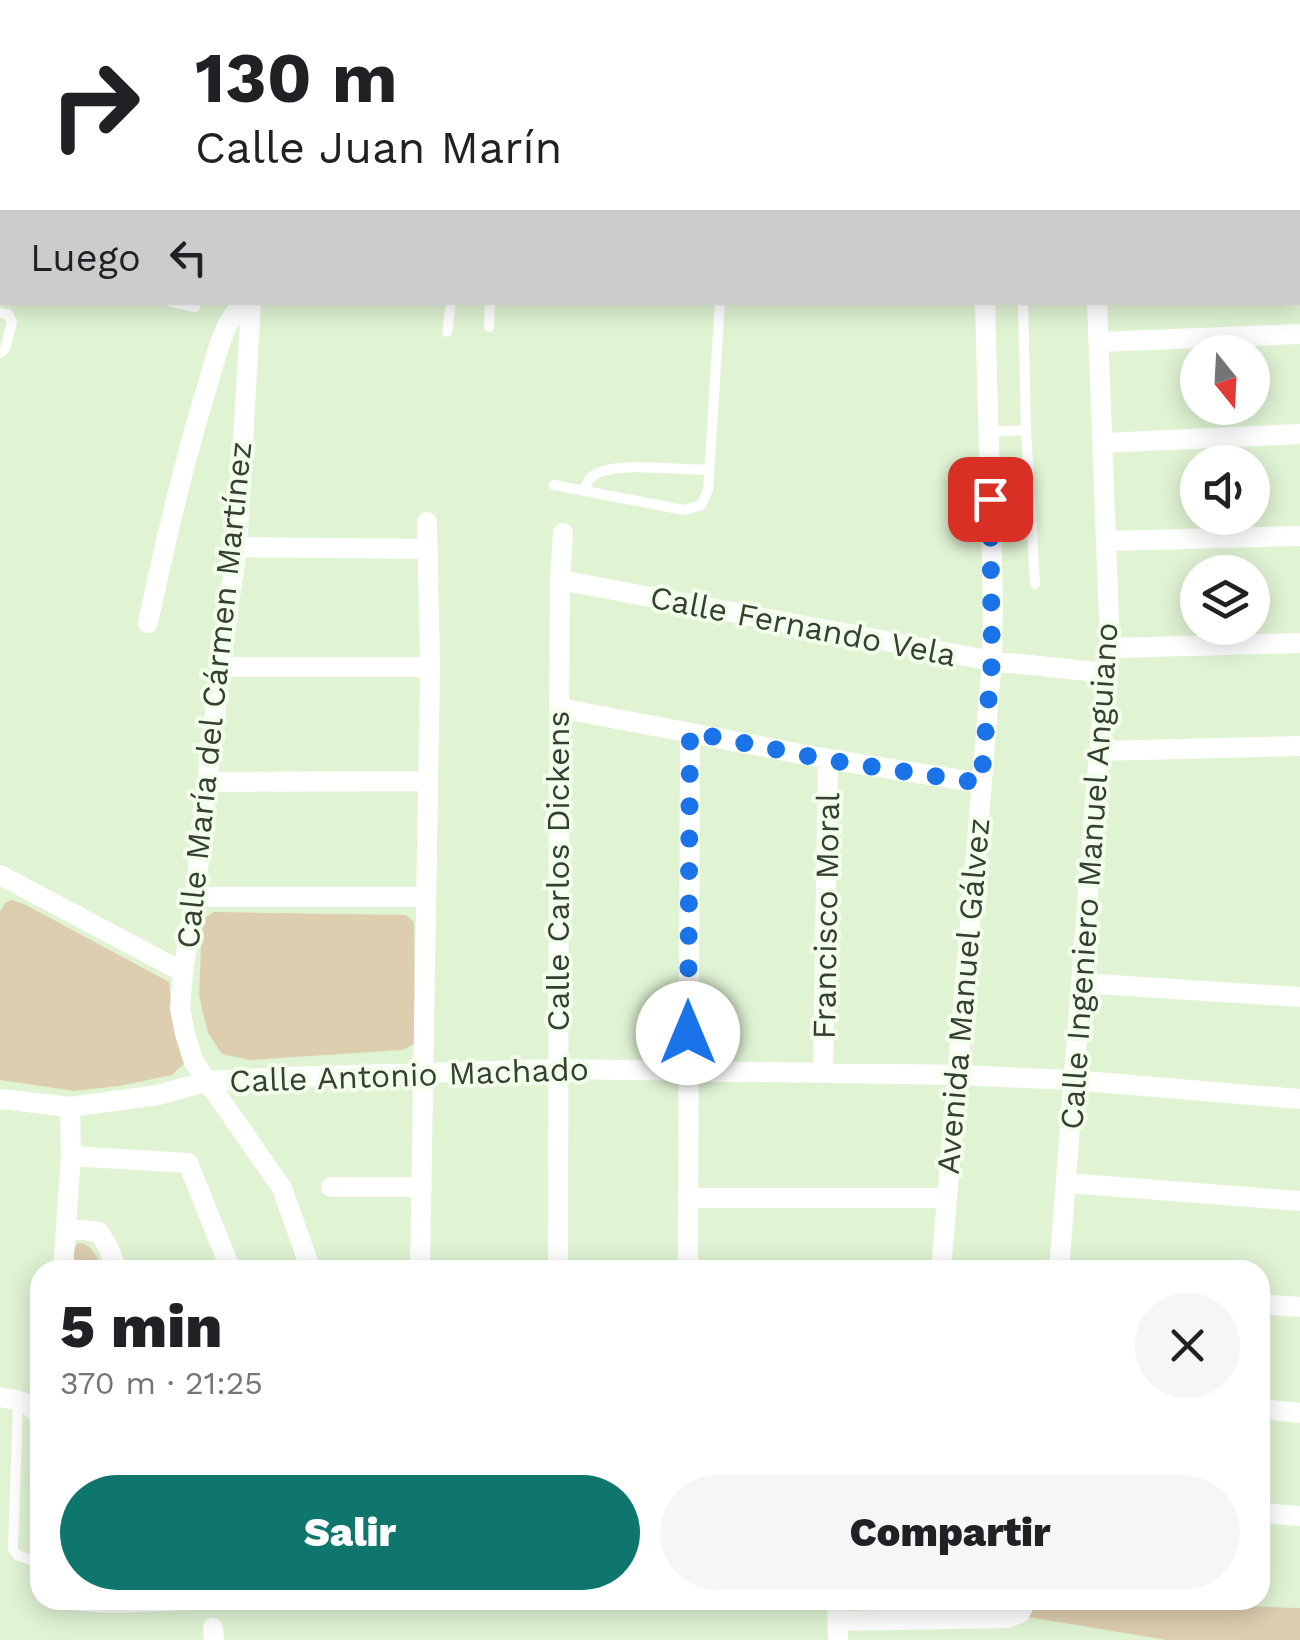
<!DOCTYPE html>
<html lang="es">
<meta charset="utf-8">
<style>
:root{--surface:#fff;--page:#f6f6f6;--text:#202124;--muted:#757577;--accent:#0f766e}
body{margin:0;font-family:"Work Sans",sans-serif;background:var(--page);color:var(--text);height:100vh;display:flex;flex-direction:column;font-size:38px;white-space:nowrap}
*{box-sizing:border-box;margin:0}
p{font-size:32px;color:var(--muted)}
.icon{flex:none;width:55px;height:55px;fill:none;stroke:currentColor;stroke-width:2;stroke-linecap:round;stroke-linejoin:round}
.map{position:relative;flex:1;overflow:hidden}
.details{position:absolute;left:30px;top:1260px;width:1240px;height:350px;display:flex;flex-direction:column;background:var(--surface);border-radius:30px;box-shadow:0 5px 25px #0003}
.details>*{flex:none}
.hud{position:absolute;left:0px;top:0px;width:1300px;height:305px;box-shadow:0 5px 25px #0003;background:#fff;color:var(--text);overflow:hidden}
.needle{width:65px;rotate:162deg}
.buttons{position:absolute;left:1180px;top:335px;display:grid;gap:20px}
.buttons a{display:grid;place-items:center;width:90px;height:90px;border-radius:50%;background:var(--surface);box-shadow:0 5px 25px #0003;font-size:50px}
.pin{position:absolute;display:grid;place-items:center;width:85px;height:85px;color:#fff;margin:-42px;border-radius:20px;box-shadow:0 5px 15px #0006}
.me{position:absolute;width:110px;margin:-55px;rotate:0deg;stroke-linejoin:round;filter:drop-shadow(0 0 8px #0008)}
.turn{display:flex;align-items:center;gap:35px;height:210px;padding:0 30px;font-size:45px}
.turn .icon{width:130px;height:130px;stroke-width:2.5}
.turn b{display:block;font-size:70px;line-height:85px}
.then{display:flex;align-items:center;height:95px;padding:0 30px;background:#0003;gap:20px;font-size:38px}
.round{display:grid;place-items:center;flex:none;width:105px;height:105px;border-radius:52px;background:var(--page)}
.head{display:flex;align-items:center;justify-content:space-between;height:170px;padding:0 30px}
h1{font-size:60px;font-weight:800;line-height:75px}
.cta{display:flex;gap:20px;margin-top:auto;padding:20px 30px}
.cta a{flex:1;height:115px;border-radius:60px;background:var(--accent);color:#fff;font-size:40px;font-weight:800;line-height:115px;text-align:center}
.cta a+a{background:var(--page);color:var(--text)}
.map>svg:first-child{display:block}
.green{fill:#ddceaf}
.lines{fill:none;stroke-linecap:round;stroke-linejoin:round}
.service{stroke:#fff;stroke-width:10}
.minor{stroke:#fff;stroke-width:20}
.secondary{stroke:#fff;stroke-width:28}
.route{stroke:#1a73e8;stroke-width:18;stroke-dasharray:0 32.4}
.labels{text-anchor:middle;stroke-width:8;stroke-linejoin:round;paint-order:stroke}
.street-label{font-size:32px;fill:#373e32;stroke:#f2ffeb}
</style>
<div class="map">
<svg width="1300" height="1640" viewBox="0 0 1300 1640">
<rect width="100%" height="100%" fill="#e0f4d4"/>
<path class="green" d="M12,900L26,905L169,982L172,1012L184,1064L172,1075L119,1086L74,1091L0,1080V912L5,903Z
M214,912L406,915L414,922L415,1044L402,1050L250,1060L222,1054L208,1033L199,996L202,919Z
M78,1243C93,1244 97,1258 103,1270H71L73,1249Z
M1030,1600H1182L1183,1604L1300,1608V1640H1167L1028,1617Z"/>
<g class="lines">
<path class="service" d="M593,0L595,2
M1029,0V2
M1257,0V2
M61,2V0
M381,2V0
M433,2V0
M521,2V0
M566,2L567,0
M978,2V0
M1298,170L1300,171
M0,191L2,195
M171,302L195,307
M1023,302L1026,430L1035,584
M0,313L8,314L12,322L5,349L0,353
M489,327L490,302
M447,332L451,302
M989,432L1026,430
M554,485L684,510L701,505L708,490L720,302
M584,491C587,482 589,477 598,473C620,462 682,470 709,470
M18,1402L13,1549L17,1555L40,1564"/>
<path class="minor" d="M338,2V0
M251,302L237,547L220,667L195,897L183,972L180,1008L185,1034L194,1062L282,1188L311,1270
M1099,342L1300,334
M1103,443L1300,434
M1107,541L1300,536
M237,547L427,549
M560,580L992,661L1107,673
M148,623C165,543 183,465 207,387C216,359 221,323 245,302
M1110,648L1300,643
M220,667H430
M559,708L828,759L981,783
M1099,751L1300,746
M207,782L427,781
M0,875L183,972
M195,897H425
M1081,983L1300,997
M823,1072L828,759
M0,1099L70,1107L158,1095L208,1081L285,1077L557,1069L958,1075L1072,1080L1300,1099
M71,1156L188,1163L231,1270
M1067,1183L1300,1201
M331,1187H422
M689,1198H946
M67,1228L99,1232L108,1247L117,1270
M63,1270L71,1156L70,1107
M420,1270L430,667L427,522
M558,1270L559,708L560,580L563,533
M688,1270L690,733
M941,1270L992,661L993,601L985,302
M1059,1270L1099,751L1110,648L1097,302
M1260,1304L1300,1307
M0,1397C18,1400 30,1401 40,1418
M1260,1409L1300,1413
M1260,1513L1300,1516
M70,1600L109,1603L194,1600
M837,1600L838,1640
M838,1621L1007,1618L1020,1613L1027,1600
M213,1628L214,1640"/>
<path class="secondary" d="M1298,218L1300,217
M0,261H2"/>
</g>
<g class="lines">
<path class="route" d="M688,1033L690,732L828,760L981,783L992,661L990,499"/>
</g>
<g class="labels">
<g class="street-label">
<text transform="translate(803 626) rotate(11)" y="11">Calle Fernando Vela</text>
<text transform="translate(214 695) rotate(-84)" y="11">Calle María del Cármen Martínez</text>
<text transform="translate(558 871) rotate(-90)" y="11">Calle Carlos Dickens</text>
<text transform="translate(1089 876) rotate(-86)" y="11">Calle Ingeniero Manuel Anguiano</text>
<text transform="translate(826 916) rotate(-89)" y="11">Francisco Moral</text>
<text transform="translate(963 996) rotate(-85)" y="11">Avenida Manuel Gálvez</text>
<text transform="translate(409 1075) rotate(-2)" y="11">Calle Antonio Machado</text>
</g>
</g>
</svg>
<div class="buttons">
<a><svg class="needle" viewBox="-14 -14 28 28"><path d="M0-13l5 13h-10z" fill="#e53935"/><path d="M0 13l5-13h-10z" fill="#757577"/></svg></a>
<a><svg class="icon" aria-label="sound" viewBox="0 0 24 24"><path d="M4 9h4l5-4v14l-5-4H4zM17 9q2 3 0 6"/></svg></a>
<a><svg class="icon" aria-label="layers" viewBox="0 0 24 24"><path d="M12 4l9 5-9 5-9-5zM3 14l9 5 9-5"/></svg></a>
</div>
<div class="pin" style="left:990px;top:499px;background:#d93025"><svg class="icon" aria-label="arrive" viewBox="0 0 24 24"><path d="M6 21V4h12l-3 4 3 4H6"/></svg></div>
<svg class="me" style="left:688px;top:1033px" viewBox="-20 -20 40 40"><circle r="19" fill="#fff"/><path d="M0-13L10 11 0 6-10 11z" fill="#1a73e8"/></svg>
<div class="hud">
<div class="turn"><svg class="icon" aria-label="right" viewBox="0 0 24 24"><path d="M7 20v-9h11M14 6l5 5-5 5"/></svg><div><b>130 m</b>Calle Juan Marín</div></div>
<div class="then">Luego<svg class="icon" aria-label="left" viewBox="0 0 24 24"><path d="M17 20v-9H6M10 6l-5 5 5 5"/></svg></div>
</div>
<section class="details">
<div class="head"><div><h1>5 min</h1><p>370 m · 21:25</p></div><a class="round"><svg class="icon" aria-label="close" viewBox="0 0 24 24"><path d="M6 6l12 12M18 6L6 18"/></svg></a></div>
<div class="cta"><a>Salir</a><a>Compartir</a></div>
</section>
</div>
